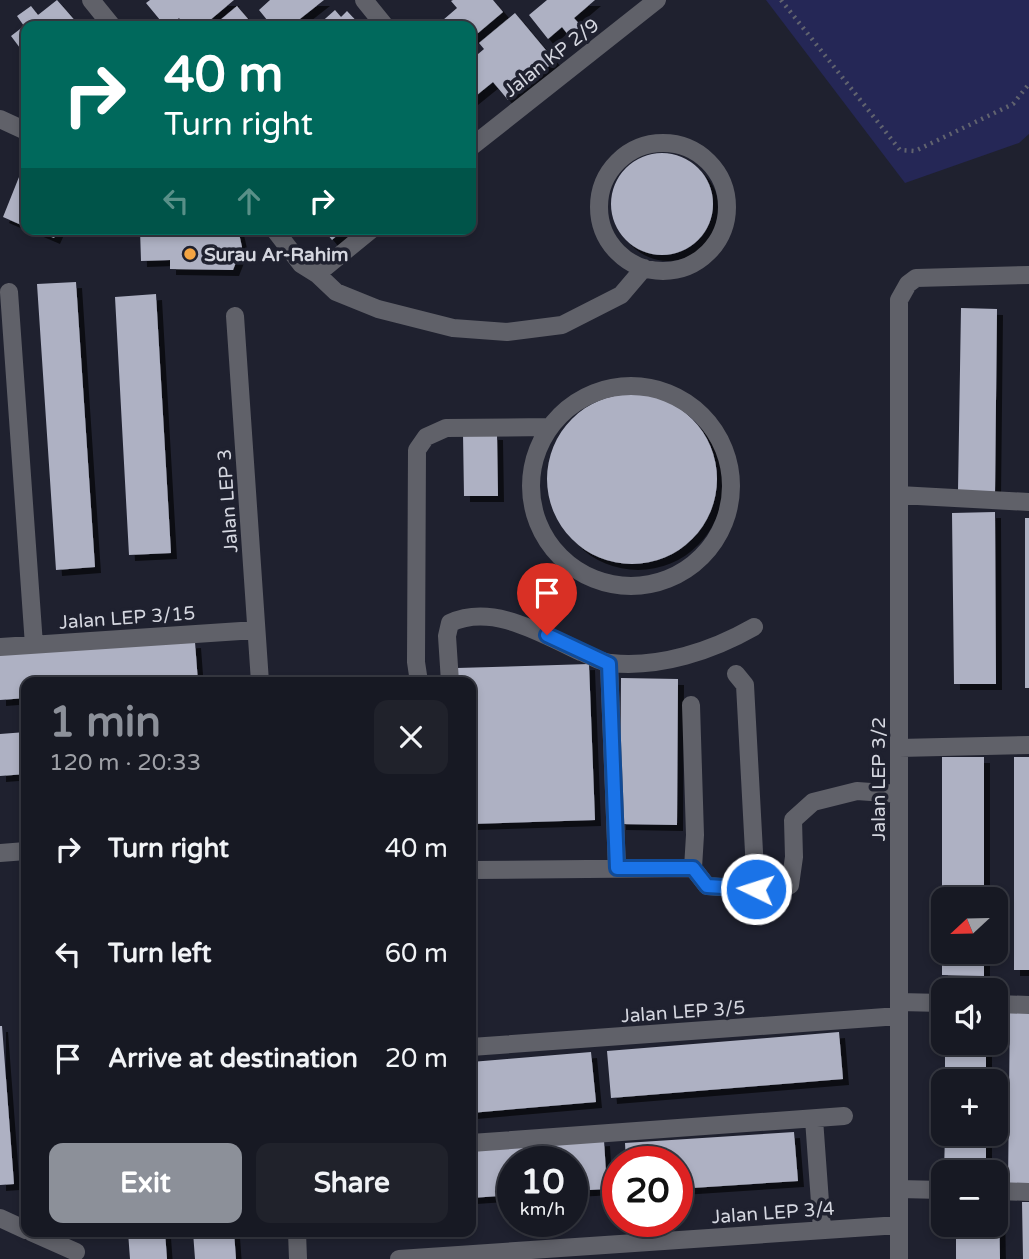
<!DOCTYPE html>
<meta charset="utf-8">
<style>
:root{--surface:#171923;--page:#20222b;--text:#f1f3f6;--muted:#9ea0a6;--line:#363841;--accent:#8c9099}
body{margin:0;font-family:"Varela Round",sans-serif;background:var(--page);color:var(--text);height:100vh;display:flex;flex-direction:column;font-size:26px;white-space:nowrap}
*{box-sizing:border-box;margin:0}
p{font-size:23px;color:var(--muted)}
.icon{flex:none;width:38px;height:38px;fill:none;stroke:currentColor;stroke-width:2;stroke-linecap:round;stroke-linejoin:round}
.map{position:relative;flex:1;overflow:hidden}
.sheet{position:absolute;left:21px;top:677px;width:455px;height:560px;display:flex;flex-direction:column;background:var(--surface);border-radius:14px;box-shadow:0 4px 10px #0003,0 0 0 2px var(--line)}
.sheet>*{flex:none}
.guide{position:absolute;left:21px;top:21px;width:455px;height:214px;border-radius:14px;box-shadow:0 4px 10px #0003,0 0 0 2px var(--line);background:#00695c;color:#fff;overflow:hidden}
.needle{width:46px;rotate:248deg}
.fabs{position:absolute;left:931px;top:887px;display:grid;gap:14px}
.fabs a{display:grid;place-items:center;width:77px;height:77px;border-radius:14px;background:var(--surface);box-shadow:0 4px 10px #0003,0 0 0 2px var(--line);font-size:35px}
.speed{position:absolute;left:497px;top:1146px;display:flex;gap:14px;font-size:35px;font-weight:700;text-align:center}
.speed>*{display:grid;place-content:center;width:91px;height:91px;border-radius:50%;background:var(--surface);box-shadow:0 4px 10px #0003,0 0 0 2px var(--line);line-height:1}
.speed small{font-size:18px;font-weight:400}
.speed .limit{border:10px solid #d22;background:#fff;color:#111}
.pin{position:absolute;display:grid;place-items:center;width:60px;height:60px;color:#fff;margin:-72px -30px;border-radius:50% 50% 50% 0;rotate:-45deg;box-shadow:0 0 7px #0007}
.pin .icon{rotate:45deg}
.me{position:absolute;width:77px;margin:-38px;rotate:274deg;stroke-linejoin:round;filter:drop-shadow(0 0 5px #0008)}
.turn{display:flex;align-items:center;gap:24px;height:147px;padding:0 28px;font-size:32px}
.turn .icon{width:91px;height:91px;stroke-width:2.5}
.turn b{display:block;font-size:49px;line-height:60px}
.lanes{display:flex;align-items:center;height:66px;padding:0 28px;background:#0003;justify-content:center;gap:35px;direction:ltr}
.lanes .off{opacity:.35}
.round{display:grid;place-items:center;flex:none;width:74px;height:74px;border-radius:14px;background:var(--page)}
.headline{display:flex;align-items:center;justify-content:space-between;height:119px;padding:0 28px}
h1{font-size:42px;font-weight:800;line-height:52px;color:var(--accent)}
.action{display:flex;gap:14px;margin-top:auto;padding:14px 28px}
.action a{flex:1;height:80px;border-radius:14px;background:var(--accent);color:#fff;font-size:28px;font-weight:800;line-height:80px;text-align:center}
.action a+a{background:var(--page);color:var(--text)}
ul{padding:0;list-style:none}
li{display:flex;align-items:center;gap:21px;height:105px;padding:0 28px}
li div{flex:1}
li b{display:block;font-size:26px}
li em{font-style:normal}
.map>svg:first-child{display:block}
.green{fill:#252756}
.building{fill:#aeb1c3;filter:url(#shadow)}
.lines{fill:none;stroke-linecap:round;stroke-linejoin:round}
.path{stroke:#61636f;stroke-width:4.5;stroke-dasharray:2 5;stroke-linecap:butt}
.minor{stroke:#606169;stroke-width:18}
.route-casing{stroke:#114b97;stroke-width:18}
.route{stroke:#1a73e8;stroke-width:12}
.poi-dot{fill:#f3a442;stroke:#1f212f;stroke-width:2.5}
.labels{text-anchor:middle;stroke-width:7;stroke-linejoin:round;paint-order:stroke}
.street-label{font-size:19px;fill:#d4d6df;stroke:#1f212f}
.poi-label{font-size:19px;font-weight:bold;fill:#d4d6df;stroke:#1f212f;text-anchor:start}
</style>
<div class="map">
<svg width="1029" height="1259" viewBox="0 0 1029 1259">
<defs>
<filter id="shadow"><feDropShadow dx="6" dy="6" stdDeviation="0" flood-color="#0009"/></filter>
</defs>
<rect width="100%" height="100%" fill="#1f212f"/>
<path class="green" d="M766,0H1029V134L1019,143L905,183Z"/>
<path class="building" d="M57,0L77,23L74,26H26V56L11,36L24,26L17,16L31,6L38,15Z
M150,0H234L203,26H186L179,18L169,26H165L146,3Z
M270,0H324L291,26H272L259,10Z
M453,0H493L503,12L471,39V26H436L457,8L451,1Z
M547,0H595L574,18L581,26L569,36L562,27L548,39L529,15Z
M237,6L254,26H213Z
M335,10L341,17L347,11L361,26H317Z
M515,13L555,61L508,100L493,82L472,99L471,60L484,49L479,43Z
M611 204a51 51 0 1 1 102 0a51 51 0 1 1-102 0Z
M21,172L26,174V227L3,217Z
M33,229H58L54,238Z
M140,229H238L242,247L233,270L170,269V260L141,261Z
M323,229H344L332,240Z
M76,282L95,567L56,570L37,284Z
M156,294L171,553L129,555L115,297Z
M961,308L997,309L995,492L958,491Z
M547 479a85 85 0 1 1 170 0a85 85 0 1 1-170 0Z
M463,433L497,434L498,496H464Z
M995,512L996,684H954L952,513Z
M1025,518H1029V688H1025Z
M195,642L198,682H26V698L0,700V655Z
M589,664L595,820L471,824V682H458L457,668Z
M621,678L678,679L677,825L620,824Z
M26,732V774L0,776V734Z
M942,757H984V900H942Z
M1014,757H1029V970H1014Z
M942,952H984V976L942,975Z
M1010,1009L1029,1010V1184L1008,1183Z
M0,1026H2L14,1184L0,1185Z
M839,1032L843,1079L611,1098L607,1051Z
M945,1043H986V1082H945Z
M591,1052L596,1102L471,1113V1062Z
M794,1132L798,1181L677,1189V1162H626L625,1143Z
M945,1134H986V1172H944Z
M604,1140L607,1189L572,1191V1162H513V1195L471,1198V1149Z
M1022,1202H1029V1259H1023Z
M996,1203H999L1000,1259H956V1225H996Z
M128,1232H165L167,1259H130Z
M193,1232H234L236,1259H195Z"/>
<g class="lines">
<path class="path" d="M781,0L900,150L915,151L1013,104L1029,84"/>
<path class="minor" d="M91,0L112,26
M364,0L385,26
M0,119L26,131
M599 207a64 64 0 1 1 128 0a64 64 0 1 1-128 0Z
M471,147L657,0
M274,229L301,264L317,274L372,229
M317,274L336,292L378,309L453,328L507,332L562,325L621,295L644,268
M9,292L34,645
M235,316L260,682
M531 486a100 100 0 1 1 200 0a100 100 0 1 1-200 0Z
M899,495L1029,502
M0,647L256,630
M609,664L617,868
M736,674L745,685L756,889
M419,682L416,662L417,450L426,437L446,428L549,427
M450,682L447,636L450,623C493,603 542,634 581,652C590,655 601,663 611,663C660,668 712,651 754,627
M691,705L695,835L693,868L707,886L780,891L790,885L794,857L793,820L813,802L857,791L899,794
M899,748L1029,745
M0,853L26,851
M471,870L693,868
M899,1002L943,1003
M996,1004L1029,1005
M471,1047L899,1016
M814,1119L822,1230
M471,1143L844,1116
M899,1189L943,1190
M996,1191L1029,1192
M0,1218L26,1230
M31,1232L76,1252
M297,1232L298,1259
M399,1259L899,1225
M899,1259V300L908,284L916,278L1029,275"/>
</g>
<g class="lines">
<g class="route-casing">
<path id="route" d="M547,635L609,664L617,868H693L707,886L756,889"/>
</g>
<use href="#route" class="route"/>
</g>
<circle class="poi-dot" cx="190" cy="254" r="7"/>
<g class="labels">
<g class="street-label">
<text transform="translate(551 57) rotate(-38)" y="7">Jalan KP 2/9</text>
<text transform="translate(227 501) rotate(-94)" y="7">Jalan LEP 3</text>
<text transform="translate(127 617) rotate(-4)" y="7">Jalan LEP 3/15</text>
<text transform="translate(878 779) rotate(-90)" y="7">Jalan LEP 3/2</text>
<text transform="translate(683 1011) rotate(-4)" y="7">Jalan LEP 3/5</text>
<text transform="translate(773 1212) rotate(-4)" y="7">Jalan LEP 3/4</text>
</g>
<g class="poi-label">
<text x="204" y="261">Surau Ar-Rahim</text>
</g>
</g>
</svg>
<div class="fabs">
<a><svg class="needle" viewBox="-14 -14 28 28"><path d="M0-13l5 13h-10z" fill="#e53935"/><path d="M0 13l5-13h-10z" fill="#9ea0a6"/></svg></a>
<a><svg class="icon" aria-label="sound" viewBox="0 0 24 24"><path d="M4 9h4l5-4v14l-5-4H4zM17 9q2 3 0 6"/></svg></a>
<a>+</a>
<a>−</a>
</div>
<div class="speed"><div>10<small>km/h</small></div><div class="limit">20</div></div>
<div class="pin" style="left:547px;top:635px;background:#d93025"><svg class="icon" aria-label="arrive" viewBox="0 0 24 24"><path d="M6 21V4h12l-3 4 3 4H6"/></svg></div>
<svg class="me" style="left:756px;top:889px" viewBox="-20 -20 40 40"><circle r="17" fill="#1a73e8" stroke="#fff" stroke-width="3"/><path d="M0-11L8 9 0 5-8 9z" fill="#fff"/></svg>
<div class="guide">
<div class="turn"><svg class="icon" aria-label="right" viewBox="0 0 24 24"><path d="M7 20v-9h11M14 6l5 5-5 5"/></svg><div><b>40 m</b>Turn right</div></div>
<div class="lanes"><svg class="icon off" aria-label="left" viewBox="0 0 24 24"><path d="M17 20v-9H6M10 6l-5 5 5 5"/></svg><svg class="icon off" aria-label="ahead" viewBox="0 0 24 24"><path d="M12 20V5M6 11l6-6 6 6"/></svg><svg class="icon" aria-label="right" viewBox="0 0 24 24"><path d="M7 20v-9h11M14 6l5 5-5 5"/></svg></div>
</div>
<section class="sheet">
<div class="headline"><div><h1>1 min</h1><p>120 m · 20:33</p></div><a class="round"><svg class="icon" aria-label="close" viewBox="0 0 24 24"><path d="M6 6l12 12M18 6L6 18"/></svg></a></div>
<ul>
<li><svg class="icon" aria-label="right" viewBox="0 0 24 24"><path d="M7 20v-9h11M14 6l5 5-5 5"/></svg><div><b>Turn right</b></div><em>40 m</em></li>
<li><svg class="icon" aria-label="left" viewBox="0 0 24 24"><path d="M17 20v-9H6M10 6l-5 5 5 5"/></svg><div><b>Turn left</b></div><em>60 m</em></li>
<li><svg class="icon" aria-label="arrive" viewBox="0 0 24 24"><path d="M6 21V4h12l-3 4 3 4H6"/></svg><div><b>Arrive at destination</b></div><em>20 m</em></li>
</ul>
<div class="action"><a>Exit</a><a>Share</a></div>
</section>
</div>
